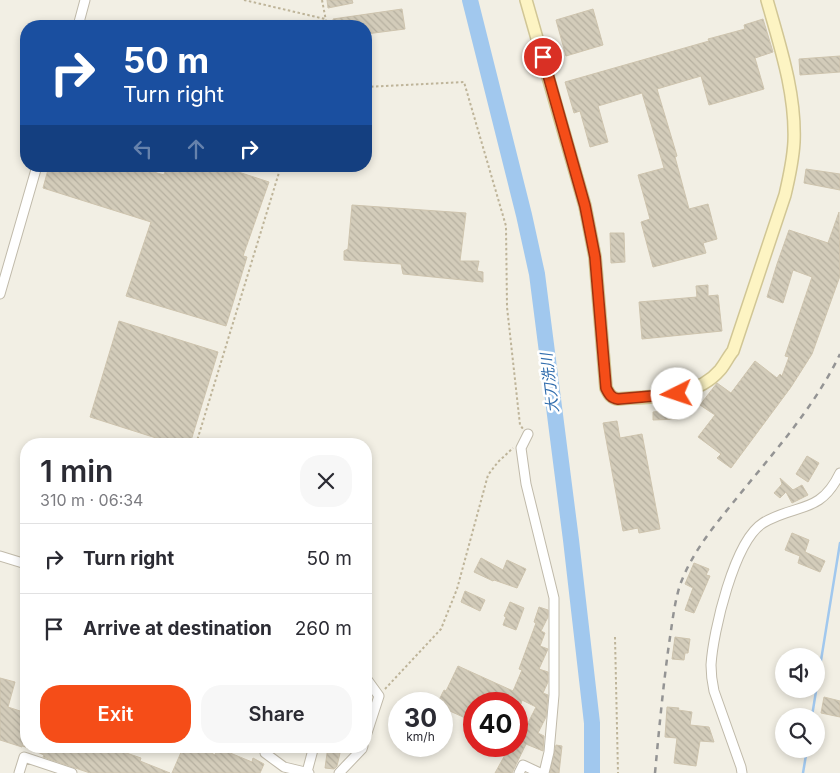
<!DOCTYPE html>
<meta charset="utf-8">
<style>
:root{--surface:#fff;--page:#f7f7f7;--text:#2b2b33;--muted:#7c7c81;--line:#e1e1e2;--accent:#f54d18}
body{margin:0;font-family:Inter,"Noto Sans JP",sans-serif;background:var(--page);color:var(--text);height:100vh;display:flex;flex-direction:column;font-size:19px;white-space:nowrap}
*{box-sizing:border-box;margin:0}
p{font-size:16px;color:var(--muted)}
.icon{flex:none;width:28px;height:28px;fill:none;stroke:currentColor;stroke-width:2;stroke-linecap:round;stroke-linejoin:round}
.map{position:relative;flex:1;overflow:hidden}
.side{position:absolute;left:20px;top:438px;width:352px;height:315px;display:flex;flex-direction:column;background:var(--surface);border-radius:20px;box-shadow:0 2px 8px #0003}
.side>*{flex:none}
.guide{position:absolute;left:20px;top:20px;width:352px;height:152px;border-radius:20px;box-shadow:0 2px 8px #0003;background:#1a4fa0;color:#fff;overflow:hidden}
.controls{position:absolute;left:775px;top:648px;display:grid;gap:10px}
.controls a{display:grid;place-items:center;width:50px;height:50px;border-radius:50%;background:var(--surface);box-shadow:0 2px 8px #0003;font-size:25px}
.speed{position:absolute;left:388px;top:692px;display:flex;gap:10px;font-size:25px;font-weight:700;text-align:center}
.speed>*{display:grid;place-content:center;width:65px;height:65px;border-radius:50%;background:var(--surface);box-shadow:0 2px 8px #0003;line-height:1}
.speed small{font-size:12px;font-weight:400}
.speed .limit{border:8px solid #d22;background:#fff;color:#111}
.pin{position:absolute;display:grid;place-items:center;width:42px;height:42px;color:#fff;margin:-21px;border:2px solid #fff;border-radius:50%;box-shadow:0 1px 5px #0007}
.me{position:absolute;width:55px;margin:-28px;rotate:266deg;stroke-linejoin:round;filter:drop-shadow(0 0 4px #0008)}
.turn{display:flex;align-items:center;gap:18px;height:105px;padding:0 20px;font-size:22px}
.turn .icon{width:65px;height:65px;stroke-width:2.5}
.turn b{display:block;font-size:35px;line-height:42px}
.lanes{display:flex;align-items:center;height:48px;padding:0 20px;background:#0003;justify-content:center;gap:25px;direction:ltr}
.lanes .off{opacity:.35}
.round{display:grid;place-items:center;flex:none;width:52px;height:52px;border-radius:20px;background:var(--page)}
.head{display:flex;align-items:center;justify-content:space-between;height:85px;padding:0 20px}
h1{font-size:30px;font-weight:600;line-height:38px}
.action{display:flex;gap:10px;margin-top:auto;padding:10px 20px}
.action a{flex:1;height:58px;border-radius:20px;background:var(--accent);color:#fff;font-size:20px;font-weight:600;line-height:58px;text-align:center}
.action a+a{background:var(--page);color:var(--text)}
ul{padding:0;list-style:none}
li{display:flex;align-items:center;gap:15px;height:70px;padding:0 20px;border-top:1px solid var(--line)}
li div{flex:1}
li b{display:block;font-size:19px}
li em{font-style:normal}
.map>svg:first-child{display:block}
.lines{fill:none;stroke-linecap:round;stroke-linejoin:round}
.stream{stroke:#a1c8ee;stroke-width:2.5}
.river{stroke:#a1c8ee;stroke-width:16}
.building{fill:url(#building-back-hatch);stroke:#cec4ae}
.street-casing{stroke:#c0baaa;stroke-width:11}
.secondary-casing{stroke:#d1c695;stroke-width:14}
.path{stroke:#beb499;stroke-width:2;stroke-dasharray:2.5 2.5;stroke-linecap:butt}
.street{stroke:#fff;stroke-width:9}
.secondary{stroke:#fdf4c3;stroke-width:11}
.rail{stroke:#949494;stroke-width:2.5;stroke-dasharray:6 6;stroke-linecap:butt}
.route-casing{stroke:#9f3210;stroke-width:12}
.route{stroke:#f54d18;stroke-width:9}
.labels{text-anchor:middle;stroke-width:5;stroke-linejoin:round;paint-order:stroke}
.water-label{font-size:15px;font-style:italic;fill:#316dad;stroke:#fff}
</style>
<div class="map">
<svg width="840" height="773" viewBox="0 0 840 773">
<defs>
<pattern id="building-back-hatch" width="6" height="6" patternUnits="userSpaceOnUse" patternTransform="scale(1.25)"><rect width="6" height="6" fill="#d3ccba"/><path d="M-1 5l2 2M0 0l6 6M5-1l2 2" fill="none" stroke="#b6b0a0"/></pattern>
</defs>
<rect width="100%" height="100%" fill="#f2efe4"/>
<g class="lines">
<path class="stream" d="M812,716L840,543
M803,773L807,749"/>
<path class="river" d="M470,0L524,215L537,274L571,540L592,723V773"/>
</g>
<path class="building" d="M327,0H352L353,3L328,8Z
M402,9L405,29L366,34V26H334L333,19Z
M593,9L603,45L566,56L556,20Z
M763,19L773,52L755,58L764,89L709,105L701,76L657,89L677,156L675,157L689,209L708,204L717,239L703,243L706,253L653,267L641,222L650,219L638,175L664,168L642,93L598,106L608,142L590,147L580,111L574,113L565,82L709,41L708,39L745,29L744,25Z
M840,56V72L800,75L799,59Z
M49,166H134L164,175L166,166H220L269,182L243,256L247,257L226,326L126,296L151,222L43,188Z
M806,169L840,174V190L804,183Z
M352,205L466,213L460,261H479L477,271L483,272V282L403,274L401,264L344,260V251L348,249Z
M839,212L840,276L812,354L791,387L731,468L717,458L721,454L698,437L715,415L700,405L717,383L731,393L755,361L777,378L780,374L782,376L789,357L785,356L812,277L793,270L783,303L767,297L777,264L789,230L828,243Z
M610,233H624L625,262L611,263Z
M708,285V296L718,295L722,331L642,339L639,302L697,297L696,286Z
M119,321L218,352L190,444H175L90,417Z
M679,410V419L653,420V412Z
M617,421L620,438L642,434L660,529L639,533L638,528L623,531L603,423Z
M807,456L819,463L808,482L796,474Z
M780,478L793,490L802,485L808,495L792,503L786,492L780,498L774,493L782,484Z
M792,533L809,540L805,552L825,561L820,572L798,563L800,556L785,550Z
M481,558L503,570L507,560L526,569L517,588L494,580L493,581L474,572Z
M694,563L709,569L706,575L710,576L694,613L685,610L693,588L685,584Z
M465,591L485,600L480,611L461,602Z
M510,602L524,608L516,630L503,625L506,617L504,616Z
M539,607L548,610V617L541,631L545,633L540,646L548,649L539,669L548,672V682L543,693L548,695L546,717L538,733L544,736L543,751L526,744L512,773H495L506,753L492,746H516V723L526,727L536,707L522,700L521,704H502L484,696L480,704H474V717L472,721L441,707V704H437L444,690L446,691L458,666L513,691L522,670L519,669L536,623L534,622Z
M675,637L690,639L688,653H685L684,660L672,659Z
M0,678L15,682L8,707L26,713V733L22,747L0,740Z
M824,697L840,701V717L821,713Z
M667,707L679,708L678,710L692,712L690,725L709,727L714,742L700,741L696,766L674,763L677,738L665,737Z
M556,745L562,746L559,773H550Z
M23,746H106L141,758L140,761L170,773H90L43,757L44,755Z
M328,746H332L340,753L337,766L334,769L325,768Z
M190,747L198,750L200,747L215,755L218,748L252,762L253,758L264,764L260,773H172L182,750L187,752Z"/>
<g class="lines">
<g class="street-casing">
<path id="street" d="M78,26L85,0
M0,294L37,166
M528,434L521,448L526,484L554,598V695L549,752L544,773
M0,556L26,564
M366,678L379,696L366,736
M267,746L265,753L284,767L309,773
M307,772L314,746
M19,773L24,757L72,773
M339,773L362,749L363,746
M519,773L523,765L540,773
M742,773L741,767L714,691C712,682 711,674 711,665C713,632 734,541 763,523C796,503 820,515 840,473"/>
</g>
<g class="secondary-casing">
<path id="secondary" d="M526,0L585,206L595,257L606,388C609,394 611,398 618,399C653,396 695,399 720,370C725,364 728,357 733,351L785,195C789,178 793,160 794,142C796,94 780,46 767,0"/>
</g>
<path class="path" d="M244,0L325,19
M322,0L327,26
M366,87L464,82L506,226L507,307L520,425L523,429
M196,444L281,166
M615,637L618,773
M385,689L441,629L457,589L488,475L498,462L513,448"/>
<use href="#street" class="street"/>
<use href="#secondary" class="secondary"/>
<path class="rail" d="M655,773C659,730 663,687 669,644C672,625 674,604 680,585C692,552 715,525 736,499C773,453 814,408 840,354"/>
</g>
<g class="lines">
<g class="route-casing">
<path id="route" d="M543,57L585,206L595,257L606,388C609,394 611,398 618,399L677,394"/>
</g>
<use href="#route" class="route"/>
</g>
<g class="labels">
<g class="water-label">
<text transform="translate(550 383) rotate(-97)" y="5">大刀洗川</text>
</g>
</g>
</svg>
<div class="controls">
<a><svg class="icon" aria-label="sound" viewBox="0 0 24 24"><path d="M4 9h4l5-4v14l-5-4H4zM17 9q2 3 0 6"/></svg></a>
<a><svg class="icon" aria-label="search" viewBox="0 0 24 24"><circle cx="10" cy="10" r="6"/><path d="M15 15l6 6"/></svg></a>
</div>
<div class="speed"><div>30<small>km/h</small></div><div class="limit">40</div></div>
<div class="pin" style="left:543px;top:57px;background:#d93025"><svg class="icon" aria-label="arrive" viewBox="0 0 24 24"><path d="M6 21V4h12l-3 4 3 4H6"/></svg></div>
<svg class="me" style="left:677px;top:394px" viewBox="-20 -20 40 40"><circle r="19" fill="#fff"/><path d="M0-13L10 11 0 6-10 11z" fill="#f54d18"/></svg>
<div class="guide">
<div class="turn"><svg class="icon" aria-label="right" viewBox="0 0 24 24"><path d="M7 20v-9h11M14 6l5 5-5 5"/></svg><div><b>50 m</b>Turn right</div></div>
<div class="lanes"><svg class="icon off" aria-label="left" viewBox="0 0 24 24"><path d="M17 20v-9H6M10 6l-5 5 5 5"/></svg><svg class="icon off" aria-label="ahead" viewBox="0 0 24 24"><path d="M12 20V5M6 11l6-6 6 6"/></svg><svg class="icon" aria-label="right" viewBox="0 0 24 24"><path d="M7 20v-9h11M14 6l5 5-5 5"/></svg></div>
</div>
<section class="side">
<div class="head"><div><h1>1 min</h1><p>310 m · 06:34</p></div><a class="round"><svg class="icon" aria-label="close" viewBox="0 0 24 24"><path d="M6 6l12 12M18 6L6 18"/></svg></a></div>
<ul>
<li><svg class="icon" aria-label="right" viewBox="0 0 24 24"><path d="M7 20v-9h11M14 6l5 5-5 5"/></svg><div><b>Turn right</b></div><em>50 m</em></li>
<li><svg class="icon" aria-label="arrive" viewBox="0 0 24 24"><path d="M6 21V4h12l-3 4 3 4H6"/></svg><div><b>Arrive at destination</b></div><em>260 m</em></li>
</ul>
<div class="action"><a>Exit</a><a>Share</a></div>
</section>
</div>
